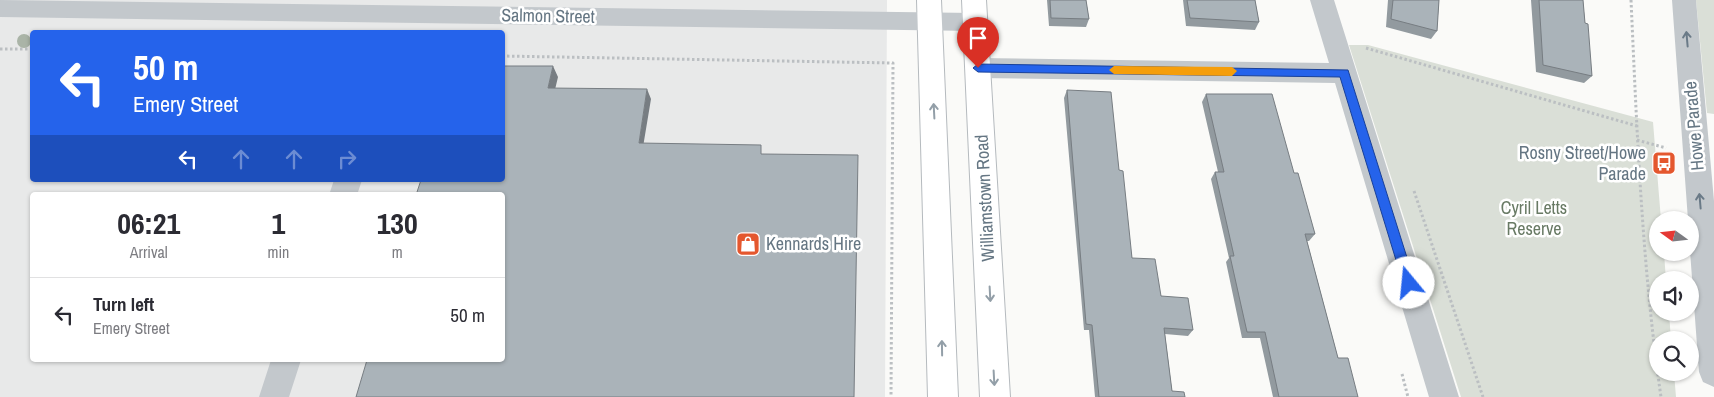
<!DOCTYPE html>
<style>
:root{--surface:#fff;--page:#f7f7f7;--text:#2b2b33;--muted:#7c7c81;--line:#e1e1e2}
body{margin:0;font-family:"Archivo Narrow",sans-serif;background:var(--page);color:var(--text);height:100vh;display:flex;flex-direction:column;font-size:19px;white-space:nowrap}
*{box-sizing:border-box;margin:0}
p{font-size:16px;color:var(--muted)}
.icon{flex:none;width:28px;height:28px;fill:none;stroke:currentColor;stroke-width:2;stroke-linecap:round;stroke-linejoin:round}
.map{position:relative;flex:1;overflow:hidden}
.panel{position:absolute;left:30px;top:192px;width:475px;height:170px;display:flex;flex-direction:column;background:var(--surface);border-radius:5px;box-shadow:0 1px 4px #0004}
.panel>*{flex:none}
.banner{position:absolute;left:30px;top:30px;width:475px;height:152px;border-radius:5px;box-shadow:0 1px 4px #0004;background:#2563eb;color:#fff;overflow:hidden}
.needle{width:32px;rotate:285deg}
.controls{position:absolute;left:1649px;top:211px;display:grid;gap:10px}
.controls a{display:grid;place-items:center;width:50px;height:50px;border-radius:50%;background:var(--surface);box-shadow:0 1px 4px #0004;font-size:25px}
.pin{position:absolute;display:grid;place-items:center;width:42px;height:42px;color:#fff;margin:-51px -21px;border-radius:50% 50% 50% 0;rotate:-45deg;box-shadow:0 0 5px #0007}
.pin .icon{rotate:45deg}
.me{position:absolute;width:55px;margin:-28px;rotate:343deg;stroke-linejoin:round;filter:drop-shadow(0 0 4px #0008)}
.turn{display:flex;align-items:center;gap:18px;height:105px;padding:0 20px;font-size:22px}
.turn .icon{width:65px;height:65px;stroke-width:2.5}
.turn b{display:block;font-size:35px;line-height:42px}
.lanes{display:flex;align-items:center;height:48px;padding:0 20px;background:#0003;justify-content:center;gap:25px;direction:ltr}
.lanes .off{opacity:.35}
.eta{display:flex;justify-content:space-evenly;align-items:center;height:85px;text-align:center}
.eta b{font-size:30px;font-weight:700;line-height:35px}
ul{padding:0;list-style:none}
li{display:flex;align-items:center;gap:15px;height:75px;padding:0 20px;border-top:1px solid var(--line)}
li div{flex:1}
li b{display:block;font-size:19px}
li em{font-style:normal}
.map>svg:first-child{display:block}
.built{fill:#e8e9e9;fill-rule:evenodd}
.green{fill:#dadfd7}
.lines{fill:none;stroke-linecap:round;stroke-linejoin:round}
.major-casing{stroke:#b5babe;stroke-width:2}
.path{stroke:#bbbfc2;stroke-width:3;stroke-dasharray:2.5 2.5;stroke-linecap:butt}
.minor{fill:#c3c8cc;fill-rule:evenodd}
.major{fill:#fff;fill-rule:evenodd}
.tree{fill:#aab4a7}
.wall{fill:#929a9f}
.shaded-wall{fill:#777d82}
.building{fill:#aab3b9;stroke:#777d82}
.oneway{stroke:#6a7a87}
.oneway2{stroke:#939fa8}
.route{fill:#2563eb;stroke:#184099}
.slow{fill:#f59e0b}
.labels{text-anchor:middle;stroke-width:5;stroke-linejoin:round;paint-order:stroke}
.street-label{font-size:18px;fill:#657683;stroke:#fff}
.poi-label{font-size:18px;fill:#657683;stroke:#fff;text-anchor:end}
.park-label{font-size:18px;fill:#687a64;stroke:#fff}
</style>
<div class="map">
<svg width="1714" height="397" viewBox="0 0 1714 397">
<rect width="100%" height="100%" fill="#fafaf8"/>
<path class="built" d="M0,0H887L885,397H0ZM32,32H502V180H32ZM32,195H502V360H32Z"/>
<path class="green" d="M1696,0H1714V114L1707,113Z
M1349,45H1368L1653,122L1661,220H1658V252L1664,253L1666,280H1658V312L1669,313L1671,340H1658V372L1674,373L1676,397H1461Z"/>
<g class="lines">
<g class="major-casing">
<path id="major" d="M917,0H941L958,397H928Z
M962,0H986L1010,397H980Z"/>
</g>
<path class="path" d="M1631,0C1637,132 1642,266 1661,397
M1366,48L1637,126
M0,49H32
M502,56L893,63L891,397
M1637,140L1666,148
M1414,191L1483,397
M1402,374L1408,397"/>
<path class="minor" d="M0,0L975,13L984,15L987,22L984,29L975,31L0,17Z
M1310,0H1334L1459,397H1429L1335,83L978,78L969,75L965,68L969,61L978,58L1329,63Z
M1672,0H1696L1714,201V387L1703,382L1699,372L1690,251V220H1688Z
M334,180H362L357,195H329Z
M271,360H301L289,397H259Z"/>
<use href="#major" class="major"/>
</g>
<circle class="tree" cx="24" cy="41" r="7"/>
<path class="wall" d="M1047,0H1086L1089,19L1086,27L1049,26Z
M1183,0H1255L1259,22L1255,30L1186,26Z
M1388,0H1439L1437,31L1431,39L1386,27Z
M1531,0H1583L1585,23L1592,76L1584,83L1536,72Z
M1067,90L1119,170L1132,258L1161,296L1193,330L1188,336L1165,334L1172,391L1185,397H1095L1089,330H1084L1064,98Z
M1206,94L1294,173L1315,234L1309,241H1307L1338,358L1358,397H1273L1260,338H1242L1226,262L1229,258L1211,179L1215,172H1218L1202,102Z"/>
<path class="shaded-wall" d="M553,66L558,77L553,98L548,88Z
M647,89L651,99L642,153L639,143Z"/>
<path class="building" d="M1050,0H1086L1089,19L1051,18Z
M1187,0H1255L1259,22L1190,18Z
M1393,0H1439L1437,31L1391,19Z
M1539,0H1583L1585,23L1588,24L1592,76L1543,65Z
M502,66H553L548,88L647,89L639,143L761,145V154L858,155L854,397H356L367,360H502V195H416L421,180H502Z
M1067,90L1111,92L1119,170L1123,171L1132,258L1155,259L1161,296L1188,298L1193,330L1164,328L1172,391L1184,392L1185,397H1099L1092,325L1086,324Z
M1206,94H1272L1294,173H1298L1315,234H1305L1338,358H1348L1358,397H1279L1265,332H1247L1230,256H1234L1215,172H1224Z"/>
<defs><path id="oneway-shaft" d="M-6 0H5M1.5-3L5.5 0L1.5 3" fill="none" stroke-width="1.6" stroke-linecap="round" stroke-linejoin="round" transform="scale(1.25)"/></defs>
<g class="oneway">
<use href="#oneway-shaft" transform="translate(1687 39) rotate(-95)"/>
<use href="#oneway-shaft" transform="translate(1700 201) rotate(-95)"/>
</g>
<g class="oneway2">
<use href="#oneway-shaft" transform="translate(934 111) rotate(-93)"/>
<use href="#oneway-shaft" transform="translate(990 294) rotate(87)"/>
<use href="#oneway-shaft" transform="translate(942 348) rotate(-91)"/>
<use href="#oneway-shaft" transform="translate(994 378) rotate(87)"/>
</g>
<path class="route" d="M978,64L1348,70L1415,283L1413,286L1409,288L1405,286L1403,283L1340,77L978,72L973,68Z"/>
<path class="slow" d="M1114,66L1232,67L1237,71L1232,76L1114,74L1109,70Z"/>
<defs>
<g id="bus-square" transform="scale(1.25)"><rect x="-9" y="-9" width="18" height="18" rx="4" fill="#e4572e" stroke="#fff"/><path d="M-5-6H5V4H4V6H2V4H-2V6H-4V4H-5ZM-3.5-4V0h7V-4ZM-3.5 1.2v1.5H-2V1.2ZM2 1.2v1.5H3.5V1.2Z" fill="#fff"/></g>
<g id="shop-square" transform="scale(1.25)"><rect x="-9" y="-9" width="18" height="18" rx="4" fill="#e4572e" stroke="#fff"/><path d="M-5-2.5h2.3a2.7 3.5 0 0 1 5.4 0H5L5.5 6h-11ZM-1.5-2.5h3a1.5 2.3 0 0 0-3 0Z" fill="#fff"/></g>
</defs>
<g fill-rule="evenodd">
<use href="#bus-square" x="1664" y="163"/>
<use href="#shop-square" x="748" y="244"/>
</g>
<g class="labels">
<g class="street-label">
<text transform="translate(548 16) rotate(1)" y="6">Salmon Street</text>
<text transform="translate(1694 126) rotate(-95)" y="6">Howe Parade</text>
<text transform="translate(985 198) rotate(-93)" y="6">Williamstown Road</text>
</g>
<g class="poi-label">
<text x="1646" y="159">Rosny Street/Howe<tspan x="1646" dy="21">Parade</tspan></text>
<text x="766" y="250" text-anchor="start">Kennards Hire</text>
</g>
<g class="park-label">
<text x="1534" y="214">Cyril Letts<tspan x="1534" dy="21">Reserve</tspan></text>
</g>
</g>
</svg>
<div class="controls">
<a><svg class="needle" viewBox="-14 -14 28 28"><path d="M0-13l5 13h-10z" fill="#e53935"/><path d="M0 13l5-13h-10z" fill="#7c7c81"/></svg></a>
<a><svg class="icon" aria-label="sound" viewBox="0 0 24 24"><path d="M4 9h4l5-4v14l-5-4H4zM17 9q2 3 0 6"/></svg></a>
<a><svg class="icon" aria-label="search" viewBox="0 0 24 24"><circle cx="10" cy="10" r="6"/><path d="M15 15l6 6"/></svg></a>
</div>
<div class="pin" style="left:978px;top:68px;background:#d93025"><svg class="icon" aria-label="arrive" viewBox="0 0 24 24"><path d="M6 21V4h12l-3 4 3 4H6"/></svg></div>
<svg class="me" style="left:1409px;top:283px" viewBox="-20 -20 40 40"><circle r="19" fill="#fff"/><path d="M0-13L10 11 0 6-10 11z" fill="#2563eb"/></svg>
<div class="banner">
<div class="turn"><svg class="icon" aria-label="left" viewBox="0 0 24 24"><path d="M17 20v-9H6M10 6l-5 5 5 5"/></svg><div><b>50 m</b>Emery Street</div></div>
<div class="lanes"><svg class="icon" aria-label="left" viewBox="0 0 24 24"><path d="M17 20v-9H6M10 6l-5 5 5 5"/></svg><svg class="icon off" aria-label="ahead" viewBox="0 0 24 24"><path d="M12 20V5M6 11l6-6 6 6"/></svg><svg class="icon off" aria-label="ahead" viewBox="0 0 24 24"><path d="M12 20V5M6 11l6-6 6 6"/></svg><svg class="icon off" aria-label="right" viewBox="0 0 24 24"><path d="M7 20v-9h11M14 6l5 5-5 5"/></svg></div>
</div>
<section class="panel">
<div class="eta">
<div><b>06:21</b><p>Arrival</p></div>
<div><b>1</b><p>min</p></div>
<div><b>130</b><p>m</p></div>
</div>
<ul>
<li><svg class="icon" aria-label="left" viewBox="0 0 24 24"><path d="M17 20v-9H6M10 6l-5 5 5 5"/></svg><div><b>Turn left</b><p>Emery Street</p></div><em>50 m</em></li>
</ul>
</section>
</div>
